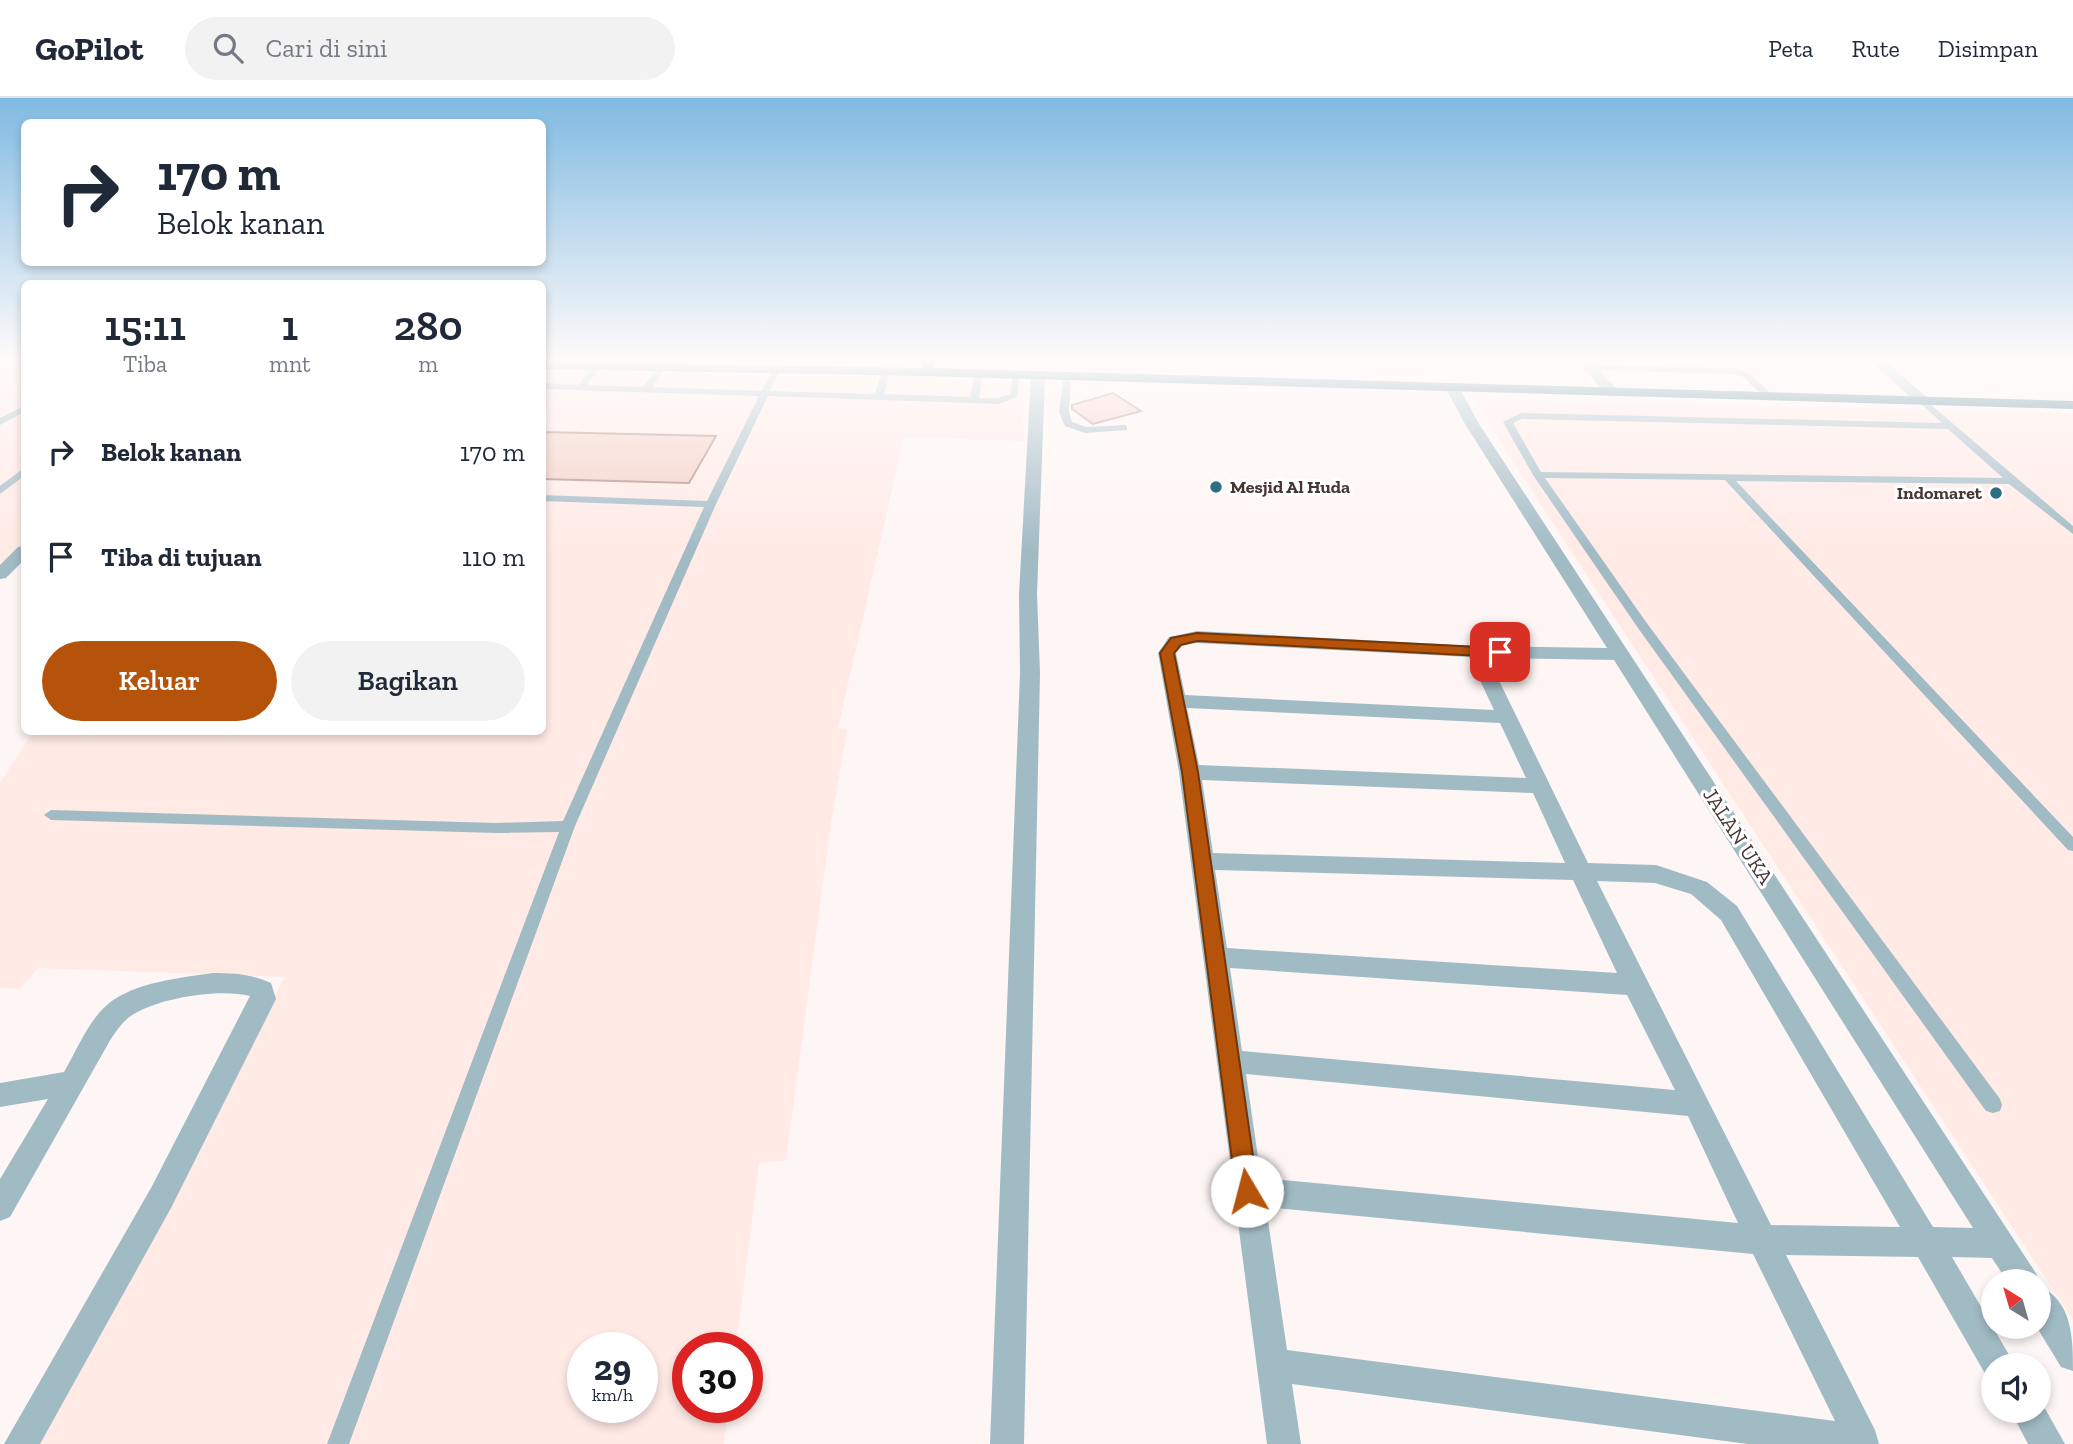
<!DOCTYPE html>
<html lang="id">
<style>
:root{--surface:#fff;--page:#f2f2f3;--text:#1f2937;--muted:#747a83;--line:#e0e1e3;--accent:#b45309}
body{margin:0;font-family:"Zilla Slab",serif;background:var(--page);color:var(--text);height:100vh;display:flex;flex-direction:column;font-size:26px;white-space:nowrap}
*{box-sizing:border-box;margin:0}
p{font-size:23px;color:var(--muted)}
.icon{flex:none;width:38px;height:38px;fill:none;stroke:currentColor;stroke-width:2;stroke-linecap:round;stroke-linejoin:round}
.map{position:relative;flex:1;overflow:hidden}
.details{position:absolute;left:21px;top:182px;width:525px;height:455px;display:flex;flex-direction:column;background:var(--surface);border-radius:10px;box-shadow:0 4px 10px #0003}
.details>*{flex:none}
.hud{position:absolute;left:21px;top:21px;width:525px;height:147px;border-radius:10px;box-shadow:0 4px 10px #0003;background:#fff;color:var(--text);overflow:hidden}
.needle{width:46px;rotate:323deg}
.controls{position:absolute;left:1981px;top:1171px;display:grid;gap:14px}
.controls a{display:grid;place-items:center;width:70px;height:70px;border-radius:50%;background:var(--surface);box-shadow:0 4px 10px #0003;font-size:35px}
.speed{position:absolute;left:567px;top:1234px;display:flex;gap:14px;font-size:35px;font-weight:700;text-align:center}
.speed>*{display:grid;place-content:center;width:91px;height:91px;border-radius:50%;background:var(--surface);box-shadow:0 4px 10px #0003;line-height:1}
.speed small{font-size:18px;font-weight:400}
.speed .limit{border:10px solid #d22;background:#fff;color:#111}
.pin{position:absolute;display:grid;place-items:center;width:60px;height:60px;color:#fff;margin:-30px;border-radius:14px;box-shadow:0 4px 10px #0006}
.me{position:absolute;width:77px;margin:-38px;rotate:352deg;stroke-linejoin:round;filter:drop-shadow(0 0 5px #0008)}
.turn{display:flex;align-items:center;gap:24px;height:147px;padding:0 21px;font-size:32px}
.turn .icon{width:91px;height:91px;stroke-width:2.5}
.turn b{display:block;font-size:49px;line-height:60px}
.eta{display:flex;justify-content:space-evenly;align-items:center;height:119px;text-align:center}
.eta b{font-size:42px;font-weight:600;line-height:49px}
.cta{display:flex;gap:14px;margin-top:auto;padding:14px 21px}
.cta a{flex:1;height:80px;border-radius:42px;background:var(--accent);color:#fff;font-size:28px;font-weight:600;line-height:80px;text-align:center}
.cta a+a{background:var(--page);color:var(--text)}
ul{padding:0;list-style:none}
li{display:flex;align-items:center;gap:21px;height:105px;padding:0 21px}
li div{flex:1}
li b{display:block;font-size:26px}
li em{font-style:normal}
header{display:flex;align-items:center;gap:42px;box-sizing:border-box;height:98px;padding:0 35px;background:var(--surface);border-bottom:2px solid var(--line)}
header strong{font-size:33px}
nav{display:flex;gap:38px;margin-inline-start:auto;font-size:24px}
.search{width:490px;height:63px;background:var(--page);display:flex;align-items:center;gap:18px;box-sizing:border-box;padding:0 24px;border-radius:38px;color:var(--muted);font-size:26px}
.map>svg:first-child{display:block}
.built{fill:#ffeae6;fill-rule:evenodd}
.building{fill:#f5cec5;stroke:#af8a82;stroke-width:2}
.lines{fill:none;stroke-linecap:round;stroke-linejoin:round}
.lane{fill:#a1bbc5;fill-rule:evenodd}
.street{fill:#a1bbc5;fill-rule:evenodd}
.primary{fill:#589;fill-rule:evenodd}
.highway{fill:#367588;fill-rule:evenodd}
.route{fill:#b45309;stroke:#753606;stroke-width:2}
.poi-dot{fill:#2d6e82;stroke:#fff;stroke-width:2.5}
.labels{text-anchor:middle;stroke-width:6;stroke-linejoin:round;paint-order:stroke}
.far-poi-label{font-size:18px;font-weight:bold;fill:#473734;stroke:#fff;text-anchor:start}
.street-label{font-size:21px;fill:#473734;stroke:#fff}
</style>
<header>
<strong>GoPilot</strong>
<div class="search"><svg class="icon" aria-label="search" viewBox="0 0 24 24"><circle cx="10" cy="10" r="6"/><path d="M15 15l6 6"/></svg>Cari di sini</div>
<nav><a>Peta</a><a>Rute</a><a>Disimpan</a></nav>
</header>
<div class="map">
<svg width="2073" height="1346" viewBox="0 0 2073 1346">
<rect width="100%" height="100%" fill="#fef6f4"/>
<path class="built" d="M0,268H24V446L0,470Z
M543,272L1021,284L1024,343L904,339L838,630L847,631L831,725L786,1062L759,1065L736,1249L688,1250V1309H728L724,1346H31L285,879L38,870L20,891L0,890V685L33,634H542ZM583,1250H642V1309H583Z
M1475,301L2073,315V1222L1510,359Z"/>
<path class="building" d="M1113,295L1141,313L1093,326L1072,311V307Z
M542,334L716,338L689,385L542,381Z"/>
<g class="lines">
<path class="lane" d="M598,264L602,267L587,287L643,289L660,266L663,265L667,268L652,289L762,293L773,270L777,267L781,270L770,293L875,296L882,273L886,270L890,273L884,296L970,299L975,276L979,273L983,276L979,300H998L1010,296L1013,275L1020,277L1017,299L999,306L768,298L716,406L575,728L349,1346H327L559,734L496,735L51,722L44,717L51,712L496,725L563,723L704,409L542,403V397L707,403L759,298L542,291V285L578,287L595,265Z
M1590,267L1734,270L1749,275L1776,300L1768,302L1743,279L1733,276L1587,272V268Z
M1064,277L1071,279L1069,314L1072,324L1086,329L1124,327L1127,328V332L1085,335L1065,328L1059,314Z
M1923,300L2073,428V436L2009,386L1736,383L2073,739V753L2068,752L1725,382L1545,380L1646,524L2000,1001L2002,1007L2000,1013L1993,1015L1986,1013L1638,530L1533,377L1503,324L1521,315L1942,325L1920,305L1918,303ZM1522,321L1948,331L2003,380L1541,374L1513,325Z
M24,308V314L0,327V320Z
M24,370V378L0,396V388Z"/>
<path class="street" d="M1578,264H1591L1618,292V298H1608Z
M1872,264H1886L1928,300V306H1918Z
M1038,274L1045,278L1037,496L1040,575L1024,1346H990L1020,575L1019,496L1031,278Z
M1448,288L1460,291L1479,326L2041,1183L2039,1187V1183H2007L1992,1160L1952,1159L2015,1267H1993V1281L1987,1279L1918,1159L1786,1157L1875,1332L1879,1346H1748L1292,1286L1301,1346H1267L1179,674L1158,555L1169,539L1197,533L1476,548L1607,550L1465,326L1446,291ZM1197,545L1469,559L1494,612L1185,597L1176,555L1182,547ZM1488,560L1614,562L1973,1130L1933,1129L1737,808L1707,784L1656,767L1588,765ZM1187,610L1500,625L1526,680L1199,667ZM1202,682L1533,695L1565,765L1213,755ZM1215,772L1573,782L1617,875L1227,850ZM1597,783L1655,785L1691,796L1721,822L1900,1129L1771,1127ZM1230,870L1627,897L1675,992L1242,953ZM1246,976L1688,1018L1738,1125L1261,1080ZM1266,1109L1753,1156L1835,1323L1287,1252Z
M24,448V462L6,480L0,481V467L18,449Z
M213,875C234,875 251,876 271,885L276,901L171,1110L40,1346H4L151,1090L250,898C219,890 154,900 128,920C120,927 113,937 108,946L10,1119L0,1123V1081L48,1001L0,1009V985L64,974C77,952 88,923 108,906C135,884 180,880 213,875Z
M2039,1188C2073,1203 2073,1241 2073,1273L2061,1269L2036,1228H2039Z
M2039,1300L2065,1346H2028L2010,1312H2039Z"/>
<path class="primary" d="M542,264L926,270L933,274L926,278L542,271Z"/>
<path class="highway" d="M924,264H936L934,270L2073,303V311L926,278L919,274Z"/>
</g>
<linearGradient id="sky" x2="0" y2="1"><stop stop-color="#80bae2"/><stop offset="0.58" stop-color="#fffbfa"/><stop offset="1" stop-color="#fffbfa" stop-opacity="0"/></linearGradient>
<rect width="2073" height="452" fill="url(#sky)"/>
<path class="route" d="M1197,535L1500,550L1507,554L1500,559L1197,543L1181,547L1174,555L1198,674L1258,1093L1255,1101L1247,1104L1239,1101L1236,1093L1182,674L1160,555L1171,540Z"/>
<g class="poi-dot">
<circle cx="1216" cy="389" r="7"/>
<circle cx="1996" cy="395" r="7"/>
</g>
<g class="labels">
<g class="far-poi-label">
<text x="1230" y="395">Mesjid Al Huda</text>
<text x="1982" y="401" text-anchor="end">Indomaret</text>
</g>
<g class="street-label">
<text transform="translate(1738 738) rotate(57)" y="7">JALAN UKA</text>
</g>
</g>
</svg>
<div class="controls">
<a><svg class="needle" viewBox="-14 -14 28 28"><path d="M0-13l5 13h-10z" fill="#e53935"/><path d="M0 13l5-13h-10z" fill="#747a83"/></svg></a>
<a><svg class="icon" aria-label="sound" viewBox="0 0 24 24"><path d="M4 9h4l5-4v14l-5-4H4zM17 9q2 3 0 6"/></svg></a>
</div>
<div class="speed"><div>29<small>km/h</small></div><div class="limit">30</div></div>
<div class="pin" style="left:1500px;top:554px;background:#d93025"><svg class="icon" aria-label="arrive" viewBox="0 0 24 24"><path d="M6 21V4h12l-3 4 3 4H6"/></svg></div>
<svg class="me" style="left:1247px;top:1093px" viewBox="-20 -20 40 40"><circle r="19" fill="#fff"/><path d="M0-13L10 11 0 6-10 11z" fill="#b45309"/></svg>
<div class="hud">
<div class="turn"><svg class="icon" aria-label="right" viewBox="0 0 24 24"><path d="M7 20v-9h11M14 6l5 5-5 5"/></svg><div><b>170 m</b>Belok kanan</div></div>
</div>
<section class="details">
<div class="eta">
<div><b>15:11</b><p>Tiba</p></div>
<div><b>1</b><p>mnt</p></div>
<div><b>280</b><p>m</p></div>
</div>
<ul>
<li><svg class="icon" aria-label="right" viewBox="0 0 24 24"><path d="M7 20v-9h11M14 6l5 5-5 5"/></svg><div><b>Belok kanan</b></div><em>170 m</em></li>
<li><svg class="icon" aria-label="arrive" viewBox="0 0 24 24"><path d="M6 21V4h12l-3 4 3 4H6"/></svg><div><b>Tiba di tujuan</b></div><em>110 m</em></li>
</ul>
<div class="cta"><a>Keluar</a><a>Bagikan</a></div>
</section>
</div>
